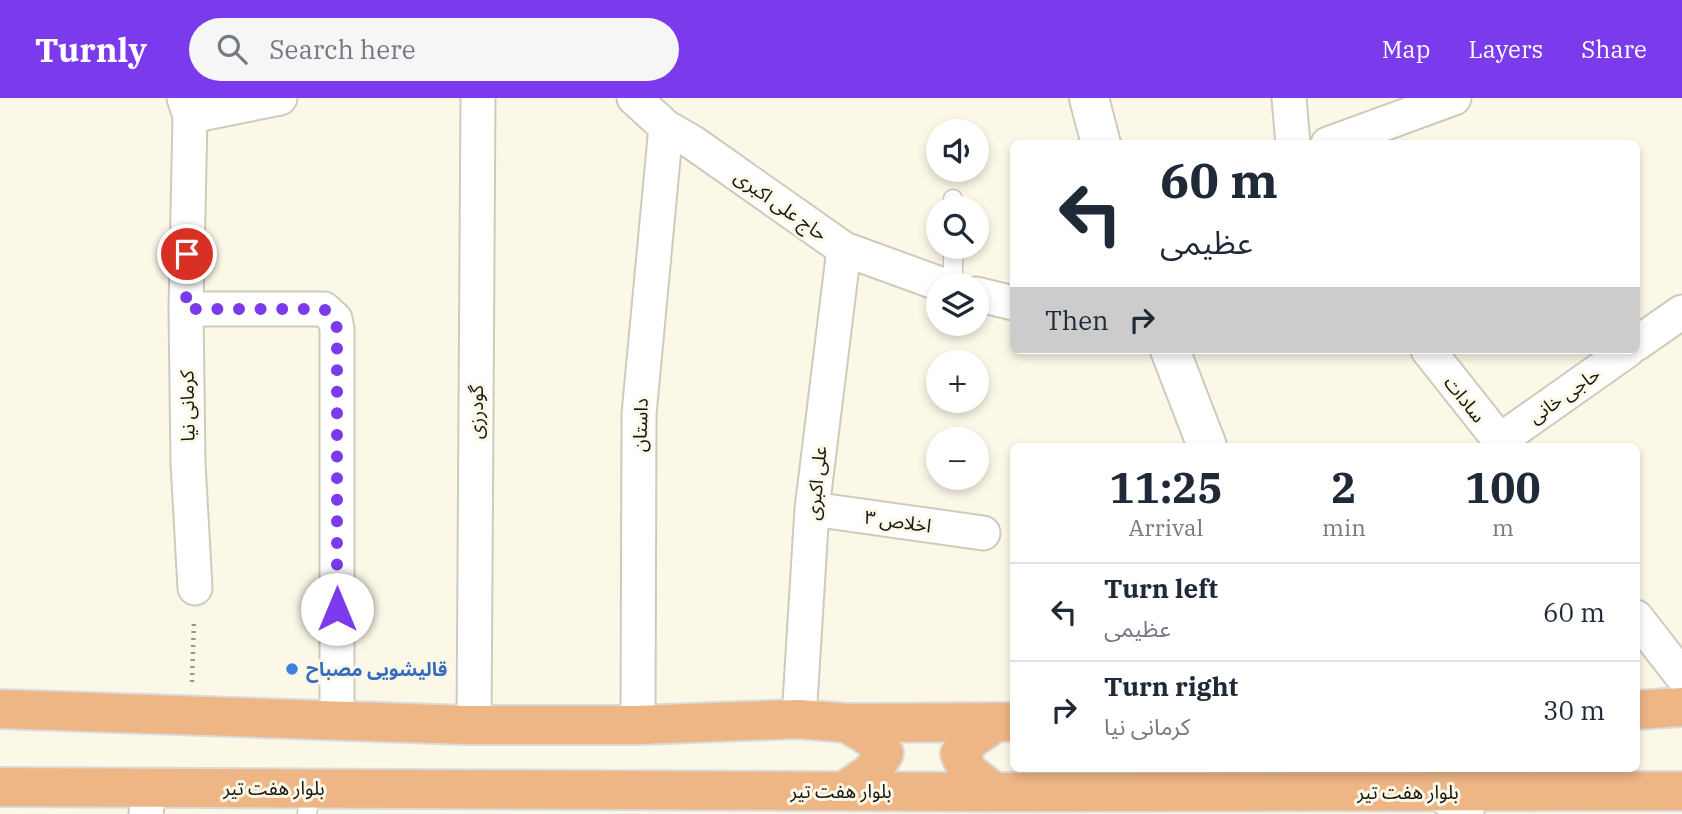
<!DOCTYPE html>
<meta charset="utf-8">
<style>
:root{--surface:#fff;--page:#f6f6f7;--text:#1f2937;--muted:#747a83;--line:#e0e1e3;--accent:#7c3aed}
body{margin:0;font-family:"IBM Plex Serif","Noto Sans Arabic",serif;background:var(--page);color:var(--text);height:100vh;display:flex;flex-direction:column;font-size:26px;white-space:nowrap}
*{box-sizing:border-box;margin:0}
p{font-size:23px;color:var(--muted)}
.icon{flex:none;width:38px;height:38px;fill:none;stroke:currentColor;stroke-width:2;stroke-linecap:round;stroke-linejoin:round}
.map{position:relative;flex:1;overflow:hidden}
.sheet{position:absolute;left:1010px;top:345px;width:630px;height:329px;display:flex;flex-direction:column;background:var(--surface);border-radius:10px;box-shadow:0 4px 10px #0003}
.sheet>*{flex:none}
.banner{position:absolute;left:1010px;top:42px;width:630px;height:214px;border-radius:10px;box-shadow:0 4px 10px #0003;background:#fff;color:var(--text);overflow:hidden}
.controls{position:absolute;left:926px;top:21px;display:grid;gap:14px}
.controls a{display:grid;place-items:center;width:63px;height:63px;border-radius:50%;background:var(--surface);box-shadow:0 4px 10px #0003;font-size:35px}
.pin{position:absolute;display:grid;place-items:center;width:60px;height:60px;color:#fff;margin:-30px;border:4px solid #fff;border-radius:50%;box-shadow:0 2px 7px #0007}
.me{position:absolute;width:77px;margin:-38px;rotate:0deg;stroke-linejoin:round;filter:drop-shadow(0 0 5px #0008)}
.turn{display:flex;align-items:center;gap:24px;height:147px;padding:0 35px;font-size:32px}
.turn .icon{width:91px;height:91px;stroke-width:2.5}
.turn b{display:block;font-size:49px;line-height:60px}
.then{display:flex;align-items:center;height:66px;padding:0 35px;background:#0003;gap:14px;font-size:26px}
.eta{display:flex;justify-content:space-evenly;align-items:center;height:119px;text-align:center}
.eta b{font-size:42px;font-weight:700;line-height:49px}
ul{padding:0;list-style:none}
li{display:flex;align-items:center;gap:21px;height:98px;padding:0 35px;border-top:2px solid var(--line)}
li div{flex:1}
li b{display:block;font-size:26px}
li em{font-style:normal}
header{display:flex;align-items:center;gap:42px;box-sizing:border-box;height:98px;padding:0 35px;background:var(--accent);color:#fff}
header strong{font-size:33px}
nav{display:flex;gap:38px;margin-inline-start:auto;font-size:24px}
.search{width:490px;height:63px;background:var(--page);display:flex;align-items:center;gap:18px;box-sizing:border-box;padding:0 24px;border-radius:38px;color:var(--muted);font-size:26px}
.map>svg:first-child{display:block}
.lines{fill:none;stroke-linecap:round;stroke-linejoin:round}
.service-casing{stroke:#cfcbbc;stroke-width:21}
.minor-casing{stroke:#cfcbbc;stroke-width:37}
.tertiary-casing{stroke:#cfcbbc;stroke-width:42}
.primary-casing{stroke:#dadad9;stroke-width:42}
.path{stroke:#9a978c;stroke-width:4.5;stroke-dasharray:2 5;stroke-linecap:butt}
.service{stroke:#fff;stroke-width:18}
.minor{stroke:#fff;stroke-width:33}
.tertiary{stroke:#fff;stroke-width:38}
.primary{stroke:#eeb585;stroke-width:38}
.route{stroke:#7c3aed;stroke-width:12;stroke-dasharray:0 21.6}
.shop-dot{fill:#3f7fe0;stroke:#fbf8e8;stroke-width:2.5}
.labels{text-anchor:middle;stroke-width:6;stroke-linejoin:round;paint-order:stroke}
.street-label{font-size:19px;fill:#16150f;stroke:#fbf8e8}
.shop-label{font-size:19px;font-weight:bold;fill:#366cbe;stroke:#fbf8e8;text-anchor:start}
</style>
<header>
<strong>Turnly</strong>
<div class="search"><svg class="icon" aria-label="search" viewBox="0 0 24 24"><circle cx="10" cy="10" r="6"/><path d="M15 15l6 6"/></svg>Search here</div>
<nav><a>Map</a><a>Layers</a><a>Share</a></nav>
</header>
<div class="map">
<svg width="1682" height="716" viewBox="0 0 1682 716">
<rect width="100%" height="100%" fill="#fbf8e8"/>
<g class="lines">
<g class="service-casing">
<path id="service" d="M953,101V110
M953,149V187
M307,716L311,691"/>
</g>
<g class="minor-casing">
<path id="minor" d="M184,0L190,18L186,211L188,365L195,490
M634,0L666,29L692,44L844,151L943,187
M1289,0L1293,46
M190,18L280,0
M1328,46L1454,0
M976,196L1013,205
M186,211H324L335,221L337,231V623
M1636,246L1682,214
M1428,252L1504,348
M1499,343L1628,252
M812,411L983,435
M1636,519L1682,578
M799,621L812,411L844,151
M474,627L478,0
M638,627L639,316L666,29
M1436,693L1467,716
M146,716L149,690"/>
</g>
<g class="tertiary-casing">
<path id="tertiary" d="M1089,0L1101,46
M1170,252L1207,348"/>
</g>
<g class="primary-casing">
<path id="primary" d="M0,611L466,627H638L799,621L847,625L1013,624
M1636,612L1682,609
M0,689L994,694L1682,693
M844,693L871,675L884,655L875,642L847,625
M994,694L968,674L960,656L970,642L996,624"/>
</g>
<path class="path" d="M192,584L194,522"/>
<use href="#service" class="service"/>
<use href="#minor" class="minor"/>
<use href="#tertiary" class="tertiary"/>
<use href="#primary" class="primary"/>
</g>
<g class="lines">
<path class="route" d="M187,156L186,211H324L335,221L337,231V511"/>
</g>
<circle class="shop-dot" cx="292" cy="571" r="7"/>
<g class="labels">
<g class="street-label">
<text transform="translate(781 107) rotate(35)" y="7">حاج علی اکبری</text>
<text transform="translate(1564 297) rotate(-35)" y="7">حاجی خانی</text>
<text transform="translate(1465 301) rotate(51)" y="7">سادات</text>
<text transform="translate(187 308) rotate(-91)" y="7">کرمانی نیا</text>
<text transform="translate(476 314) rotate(-90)" y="7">گودرزی</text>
<text transform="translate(640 327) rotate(-88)" y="7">داستان</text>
<text transform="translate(816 385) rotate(-84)" y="7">علی اکبری</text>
<text transform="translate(898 423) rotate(8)" y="7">اخلاص ۳</text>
<text x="274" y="697">بلوار هفت تیر</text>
<text x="841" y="700">بلوار هفت تیر</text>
<text x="1408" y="701">بلوار هفت تیر</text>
</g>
<g class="shop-label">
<text x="306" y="578">قالیشویی مصباح</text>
</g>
</g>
</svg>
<div class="controls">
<a><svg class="icon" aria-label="sound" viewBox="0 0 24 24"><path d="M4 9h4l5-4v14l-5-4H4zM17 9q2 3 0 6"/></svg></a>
<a><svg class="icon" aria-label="search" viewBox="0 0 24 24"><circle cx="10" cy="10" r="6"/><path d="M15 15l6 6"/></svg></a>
<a><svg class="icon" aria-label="layers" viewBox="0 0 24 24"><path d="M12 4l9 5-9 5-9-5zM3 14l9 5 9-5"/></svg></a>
<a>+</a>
<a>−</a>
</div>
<div class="pin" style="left:187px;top:156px;background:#d93025"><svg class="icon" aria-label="arrive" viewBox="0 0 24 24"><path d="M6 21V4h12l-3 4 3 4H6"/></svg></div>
<svg class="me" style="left:337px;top:511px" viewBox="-20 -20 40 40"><circle r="19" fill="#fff"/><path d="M0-13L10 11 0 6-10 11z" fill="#7c3aed"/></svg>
<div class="banner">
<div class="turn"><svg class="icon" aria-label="left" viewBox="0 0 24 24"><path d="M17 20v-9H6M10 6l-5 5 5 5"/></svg><div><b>60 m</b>عظیمی</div></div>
<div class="then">Then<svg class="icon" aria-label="right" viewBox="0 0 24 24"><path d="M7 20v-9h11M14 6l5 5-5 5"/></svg></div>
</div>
<section class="sheet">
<div class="eta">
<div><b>11:25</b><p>Arrival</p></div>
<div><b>2</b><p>min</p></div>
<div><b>100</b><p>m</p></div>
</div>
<ul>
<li><svg class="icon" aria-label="left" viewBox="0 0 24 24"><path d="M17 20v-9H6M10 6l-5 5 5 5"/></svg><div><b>Turn left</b><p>عظیمی</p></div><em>60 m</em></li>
<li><svg class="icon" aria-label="right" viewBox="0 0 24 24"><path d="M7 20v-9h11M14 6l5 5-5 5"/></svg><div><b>Turn right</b><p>کرمانی نیا</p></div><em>30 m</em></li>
</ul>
</section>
</div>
